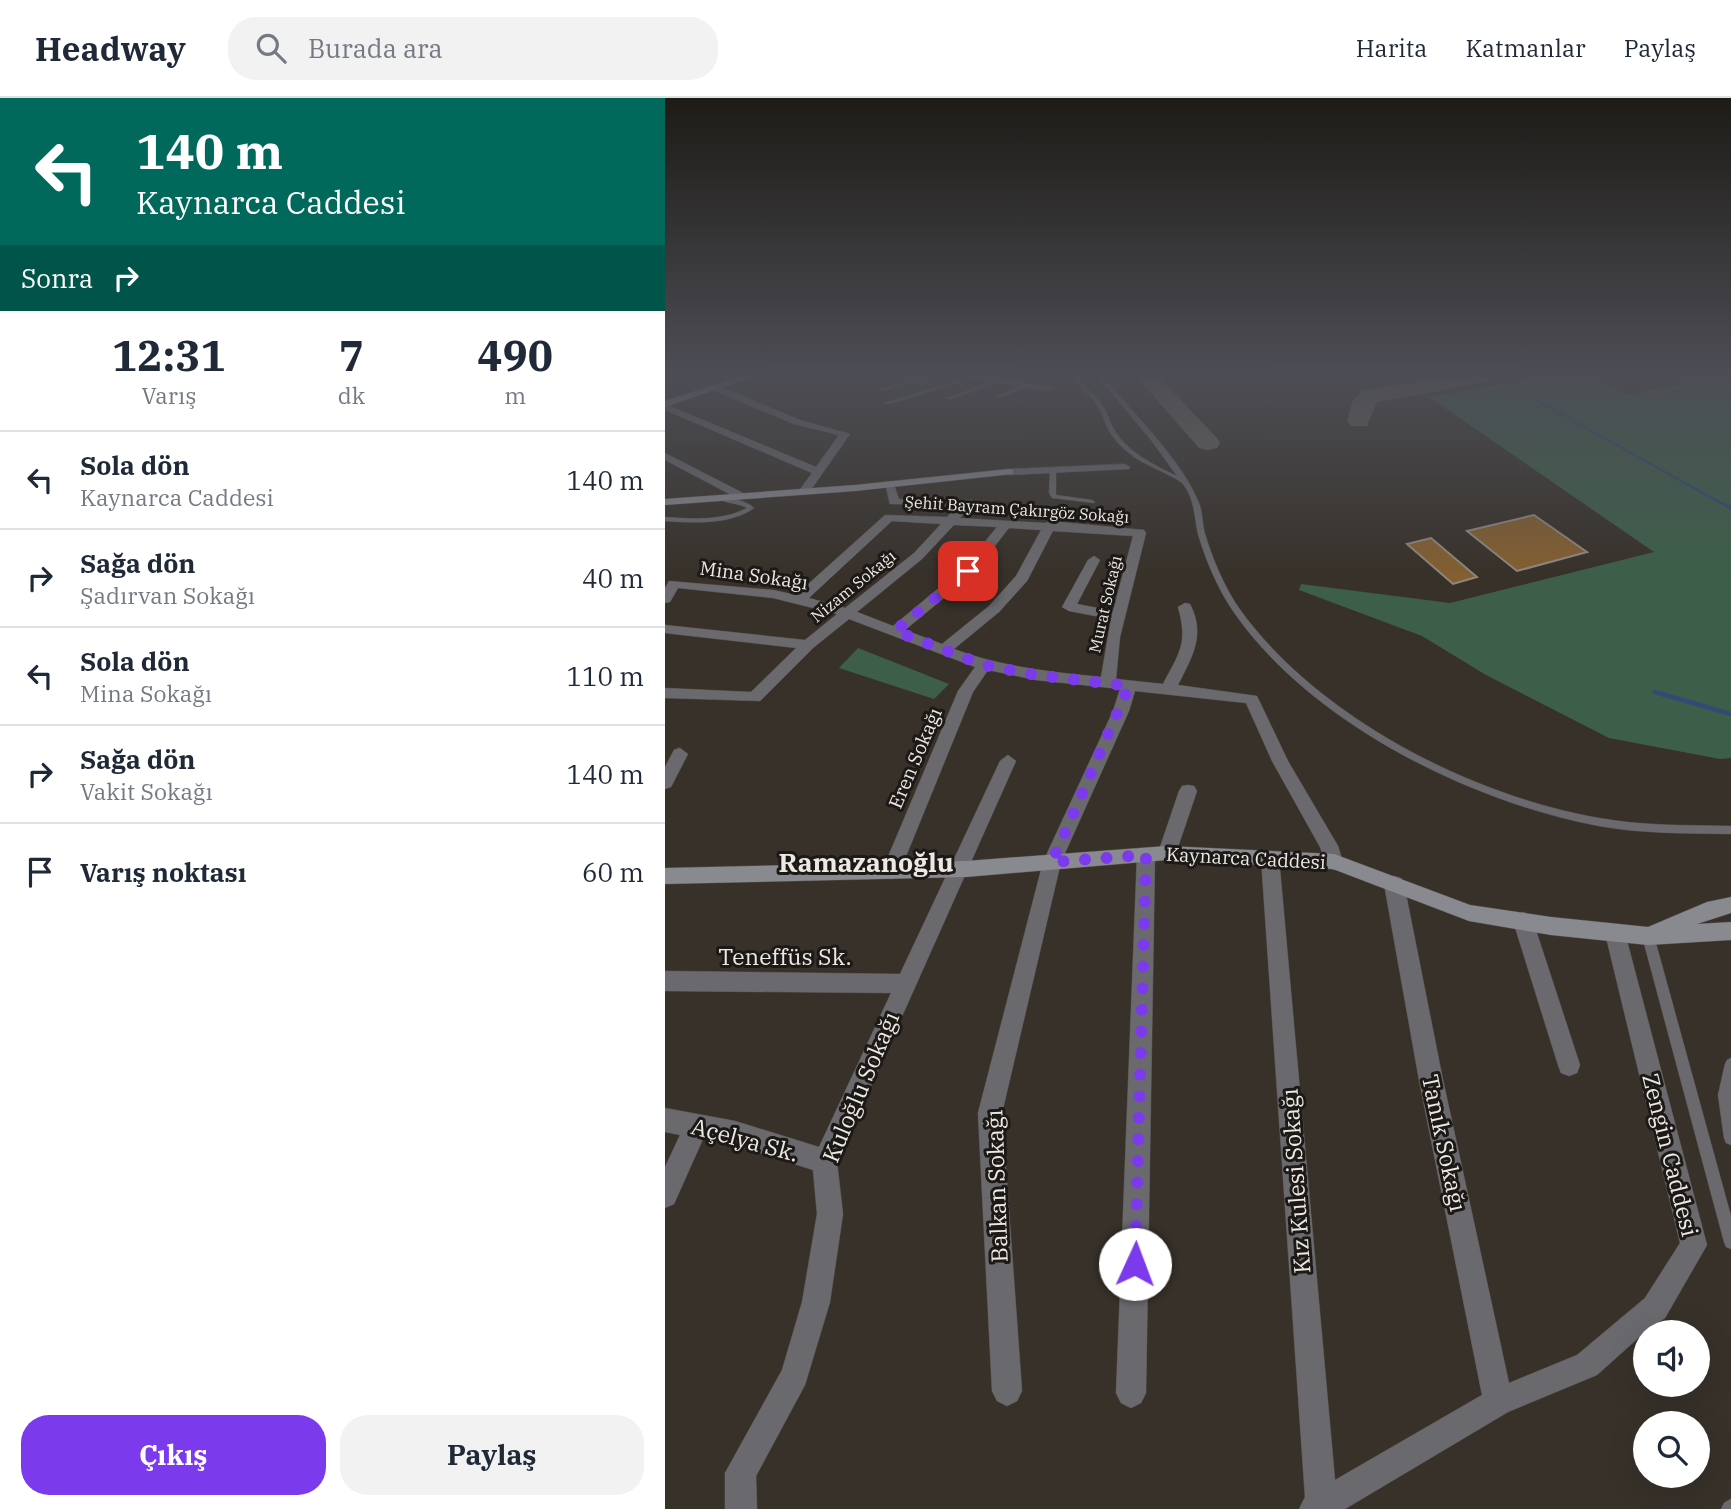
<!DOCTYPE html>
<html lang="tr">
<meta charset="utf-8">
<style>
:root{--surface:#fff;--page:#f2f2f3;--text:#1f2937;--muted:#747a83;--line:#e0e1e3;--accent:#7c3aed}
body{margin:0;font-family:"IBM Plex Serif",serif;background:var(--page);color:var(--text);height:100vh;display:flex;flex-direction:column;font-size:26px;white-space:nowrap}
*{box-sizing:border-box;margin:0}
p{font-size:23px;color:var(--muted)}
.icon{flex:none;width:38px;height:38px;fill:none;stroke:currentColor;stroke-width:2;stroke-linecap:round;stroke-linejoin:round}
.map{position:relative;flex:1;overflow:hidden}
.panel{display:flex;flex-direction:column;background:var(--surface);width:665px}
.panel>*{flex:none}
.guide{background:#00695c;color:#fff;overflow:hidden}
.fabs{position:absolute;left:968px;top:1222px;display:grid;gap:14px}
.fabs a{display:grid;place-items:center;width:77px;height:77px;border-radius:50%;background:var(--surface);box-shadow:0 7px 28px #0002;font-size:35px}
.pin{position:absolute;display:grid;place-items:center;width:60px;height:60px;color:#fff;margin:-30px;border-radius:14px;box-shadow:0 4px 10px #0006}
.me{position:absolute;width:77px;margin:-38px;rotate:2deg;stroke-linejoin:round;filter:drop-shadow(0 0 5px #0008)}
.turn{display:flex;align-items:center;gap:24px;height:147px;padding:0 21px;font-size:32px}
.turn .icon{width:91px;height:91px;stroke-width:2.5}
.turn b{display:block;font-size:49px;line-height:60px}
.then{display:flex;align-items:center;height:66px;padding:0 21px;background:#0003;gap:14px;font-size:26px}
.eta{display:flex;justify-content:space-evenly;align-items:center;height:119px;text-align:center}
.eta b{font-size:42px;font-weight:800;line-height:49px}
.primary-button{display:flex;gap:14px;margin-top:auto;padding:14px 21px}
.primary-button a{flex:1;height:80px;border-radius:28px;background:var(--accent);color:#fff;font-size:28px;font-weight:800;line-height:80px;text-align:center}
.primary-button a+a{background:var(--page);color:var(--text)}
ul{padding:0;list-style:none}
li{display:flex;align-items:center;gap:21px;height:98px;padding:0 21px;border-top:2px solid var(--line)}
li div{flex:1}
li b{display:block;font-size:26px}
li em{font-style:normal}
header{display:flex;align-items:center;gap:42px;box-sizing:border-box;height:98px;padding:0 35px;background:var(--surface);border-bottom:2px solid var(--line)}
header strong{font-size:33px}
nav{display:flex;gap:38px;margin-inline-start:auto;font-size:24px}
.search{width:490px;height:63px;background:var(--page);display:flex;align-items:center;gap:18px;box-sizing:border-box;padding:0 24px;border-radius:28px;color:var(--muted);font-size:26px}
main{display:flex;flex:1;min-height:0}
.map>svg:first-child{display:block}
.green{fill:#3d5f4a}
.lines{fill:none;stroke-linecap:round;stroke-linejoin:round}
.stream-far2{stroke:#324a75;stroke-width:2.5}
.stream-far1{stroke:#324a75;stroke-width:3.5}
.stream{stroke:#324a75;stroke-width:4.5}
.taxiway{fill:#6a655e;fill-rule:evenodd}
.building{fill:#835f31;stroke:#8f877f;stroke-width:2}
.lane-casing{stroke:#544e48;stroke-width:1}
.street-casing{stroke:#544e48;stroke-width:1}
.secondary-casing{stroke:#544e48;stroke-width:1}
.lane{fill:#6a6a6e;fill-rule:evenodd}
.street{fill:#6a6a6e;fill-rule:evenodd}
.secondary{fill:#898990;fill-rule:evenodd}
.route{stroke:#7c3aed;stroke-width:12;stroke-dasharray:0 21.6}
.labels{text-anchor:middle;stroke-width:6;stroke-linejoin:round;paint-order:stroke}
.far-street-label{font-size:16px;fill:#ece8e3;stroke:#1c1916}
.street-label{font-size:19px;fill:#ece8e3;stroke:#1c1916}
.near-street-label{font-size:23px;fill:#ece8e3;stroke:#1c1916}
.district-label{font-size:26px;font-weight:bold;fill:#ece8e3;stroke:#1c1916}
</style>
<header>
<strong>Headway</strong>
<div class="search"><svg class="icon" aria-label="search" viewBox="0 0 24 24"><circle cx="10" cy="10" r="6"/><path d="M15 15l6 6"/></svg>Burada ara</div>
<nav><a>Harita</a><a>Katmanlar</a><a>Paylaş</a></nav>
</header>
<main>
<section class="panel">
<div class="guide">
<div class="turn"><svg class="icon" aria-label="left" viewBox="0 0 24 24"><path d="M17 20v-9H6M10 6l-5 5 5 5"/></svg><div><b>140 m</b>Kaynarca Caddesi</div></div>
<div class="then">Sonra<svg class="icon" aria-label="right" viewBox="0 0 24 24"><path d="M7 20v-9h11M14 6l5 5-5 5"/></svg></div>
</div>
<div class="eta">
<div><b>12:31</b><p>Varış</p></div>
<div><b>7</b><p>dk</p></div>
<div><b>490</b><p>m</p></div>
</div>
<ul>
<li><svg class="icon" aria-label="left" viewBox="0 0 24 24"><path d="M17 20v-9H6M10 6l-5 5 5 5"/></svg><div><b>Sola dön</b><p>Kaynarca Caddesi</p></div><em>140 m</em></li>
<li><svg class="icon" aria-label="right" viewBox="0 0 24 24"><path d="M7 20v-9h11M14 6l5 5-5 5"/></svg><div><b>Sağa dön</b><p>Şadırvan Sokağı</p></div><em>40 m</em></li>
<li><svg class="icon" aria-label="left" viewBox="0 0 24 24"><path d="M17 20v-9H6M10 6l-5 5 5 5"/></svg><div><b>Sola dön</b><p>Mina Sokağı</p></div><em>110 m</em></li>
<li><svg class="icon" aria-label="right" viewBox="0 0 24 24"><path d="M7 20v-9h11M14 6l5 5-5 5"/></svg><div><b>Sağa dön</b><p>Vakit Sokağı</p></div><em>140 m</em></li>
<li><svg class="icon" aria-label="arrive" viewBox="0 0 24 24"><path d="M6 21V4h12l-3 4 3 4H6"/></svg><div><b>Varış noktası</b></div><em>60 m</em></li>
</ul>
<div class="primary-button"><a>Çıkış</a><a>Paylaş</a></div>
</section>
<div class="map">
<svg width="1066" height="1411" viewBox="0 0 1066 1411">
<rect width="100%" height="100%" fill="#37312a"/>
<path class="green" d="M877,279H929L962,296L1019,286L1007,279H1066V660L1055,661L944,640L821,577L757,538L634,492L636,486L785,505L989,454L764,299Z
M193,550L284,586L269,601L174,570Z"/>
<g class="lines">
<path class="stream-far2" d="M869,301L1063,409"/>
<path class="stream-far1" d="M1060,407L1066,410"/>
<path class="stream" d="M990,594L1066,616"/>
<path class="taxiway" d="M472,279H494L552,340L555,345L552,350L543,352L534,350Z
M776,279H826L824,284L816,285L712,304L702,328H686L682,323L688,302L697,293Z"/>
</g>
<path class="building" d="M869,417L922,454L852,473L802,433Z
M766,440L812,479L788,486L742,446Z"/>
<g class="lines">
<g class="lane-casing">
<path id="lane" d="M253,279H262L218,293L213,292Z
M267,279H274L257,287L252,286Z
M305,279L310,280L224,306L219,305Z
M408,279H413C419,289 428,295 435,304C442,312 444,324 450,333C464,355 489,367 512,378L486,342L433,279H438C468,315 517,362 534,405C538,415 537,426 540,436C548,462 560,491 576,513C653,619 806,698 934,720C977,728 1022,727 1066,728V736C1022,735 977,736 934,728C805,704 644,624 568,513C553,491 541,463 533,436C529,419 530,401 518,386C512,379 479,367 468,358C458,351 449,342 443,331C439,323 437,314 432,307C426,297 415,291 408,279Z
M330,283L334,284L286,301L281,300Z
M362,285L364,286V288L337,299L332,298Z
M388,370L391,372V397L427,402L430,404L429,405L387,400L384,395L385,372Z
M55,397C66,402 80,401 89,410C66,427 28,425 0,423V419C26,421 58,423 82,410C72,404 61,407 52,399Z
M983,833L987,835L989,838L1066,1118V1151L1061,1149L1059,1144L977,838L979,835Z
M1066,960V1047L1061,1045L1059,1040L1053,997L1060,966L1062,962Z
M1066,1401V1411H1056L1059,1405Z"/>
</g>
<g class="street-casing">
<path id="street" d="M301,279H327L389,290L384,293Z
M48,288H54L135,322L185,336L143,396H135L133,394L147,375L0,312V306L151,369L174,337L129,326L48,292Z
M0,355L78,395L80,397L70,399L0,362Z
M460,366L465,369L464,371L344,377L339,374L344,371Z
M220,384H228L234,401L307,402L309,404L295,420L380,425L385,423L479,432L481,435L455,539L451,581L498,586C515,554 523,545 513,509L520,505L525,506C541,537 527,559 513,587L592,598L623,663L673,748L678,764L676,769L669,772L662,769L655,749L607,663L581,605L470,593L464,613L396,764L337,1015L357,1293L352,1303L342,1308L332,1303L327,1293L313,1015L378,764L448,613L455,591L371,582L323,572L308,594L235,773L233,778L226,781L219,778L217,773L293,593L310,569L184,521L148,550L95,603L0,600V590L86,594L131,550L0,535V527L140,542L172,516L108,500L13,490L5,504L0,505V490L4,483L108,492L131,497L220,417L282,419L293,407L225,406ZM227,423L276,426L249,455L180,510L144,500ZM289,427L332,429L298,470L228,528L192,514L257,461ZM344,430L376,432L351,478L324,508L277,546L240,532L308,476ZM388,433L468,438L448,513L412,506L435,462L429,458L423,462L397,509L404,513L446,521L436,579C386,574 337,569 289,551L334,514L362,483Z
M15,650L23,656L6,689L0,691V669L9,652Z
M343,657L351,663L172,1064L178,1116L165,1204L140,1287L91,1378L92,1411H60V1375L117,1272L137,1204L152,1116L148,1072L70,1047L38,1041L9,1106L0,1110V1069L15,1037L0,1034V1010L70,1023L154,1049L226,895L0,893V873L235,876L335,663Z
M523,687L529,688L532,693L511,755L509,760L502,762L495,760L493,755L514,693L517,688Z
M481,750L488,752L490,757L481,1295L476,1305L466,1310L456,1305L451,1295L472,757L474,752Z
M605,753L612,755L614,760L670,1382L817,1297L754,982L719,786L722,780L729,778L736,780L739,786L778,982L844,1285L912,1257L980,1200L1015,1145L940,835L943,829L950,826L957,829L960,835L1042,1147L1000,1220L980,1234L932,1277L843,1314L680,1411H634L640,1399L596,760L598,755Z
M858,814L865,817L868,823L915,967L912,975L904,978L896,975L893,967L848,823L851,817Z"/>
</g>
<g class="secondary-casing">
<path id="secondary" d="M73,279H87L0,309V303Z
M344,371L348,372V376L190,393L0,407V401L190,387Z
M502,748L669,756L805,807L886,819L983,829L1042,804L1066,799V815L1032,826L1066,824V842L983,847L886,837L804,823L668,771L502,762L301,779L0,786V770L301,763Z"/>
</g>
<use href="#lane" class="lane"/>
<use href="#street" class="street"/>
<use href="#secondary" class="secondary"/>
</g>
<linearGradient id="sky" x2="0" y2="1"><stop stop-color="#1e1b17"/><stop offset="0.58" stop-color="#4d4e55"/><stop offset="1" stop-color="#4d4e55" stop-opacity="0"/></linearGradient>
<rect width="1066" height="477" fill="url(#sky)"/>
<g class="lines">
<path class="route" d="M303,473L230,533L319,567L371,577L464,588L387,764L481,757L470,1166"/>
</g>
<g class="labels">
<g class="far-street-label">
<text transform="translate(352 411) rotate(4)" y="6">Şehit Bayram Çakırgöz Sokağı</text>
<text transform="translate(188 488) rotate(-39)" y="6">Nizam Sokağı</text>
<text transform="translate(440 506) rotate(-77)" y="6">Murat Sokağı</text>
</g>
<g class="street-label">
<text transform="translate(89 477) rotate(8)" y="7">Mina Sokağı</text>
<text transform="translate(250 660) rotate(-67)" y="7">Eren Sokağı</text>
<text transform="translate(581 760) rotate(3)" y="7">Kaynarca Caddesi</text>
</g>
<g class="near-street-label">
<text x="120" y="867">Teneffüs Sk.</text>
<text transform="translate(196 989) rotate(-67)" y="8">Kuloğlu Sokağı</text>
<text transform="translate(80 1042) rotate(15)" y="8">Açelya Sk.</text>
<text transform="translate(779 1045) rotate(78)" y="8">Tanık Sokağı</text>
<text transform="translate(1005 1057) rotate(76)" y="8">Zengin Caddesi</text>
<text transform="translate(631 1083) rotate(-94)" y="8">Kız Kulesi Sokağı</text>
<text transform="translate(332 1088) rotate(-92)" y="8">Balkan Sokağı</text>
</g>
<g class="district-label">
<text x="201" y="774">Ramazanoğlu</text>
</g>
</g>
</svg>
<div class="fabs">
<a><svg class="icon" aria-label="sound" viewBox="0 0 24 24"><path d="M4 9h4l5-4v14l-5-4H4zM17 9q2 3 0 6"/></svg></a>
<a><svg class="icon" aria-label="search" viewBox="0 0 24 24"><circle cx="10" cy="10" r="6"/><path d="M15 15l6 6"/></svg></a>
</div>
<div class="pin" style="left:303px;top:473px;background:#d93025"><svg class="icon" aria-label="arrive" viewBox="0 0 24 24"><path d="M6 21V4h12l-3 4 3 4H6"/></svg></div>
<svg class="me" style="left:470px;top:1166px" viewBox="-20 -20 40 40"><circle r="19" fill="#fff"/><path d="M0-13L10 11 0 6-10 11z" fill="#7c3aed"/></svg>
</div>
</main>
